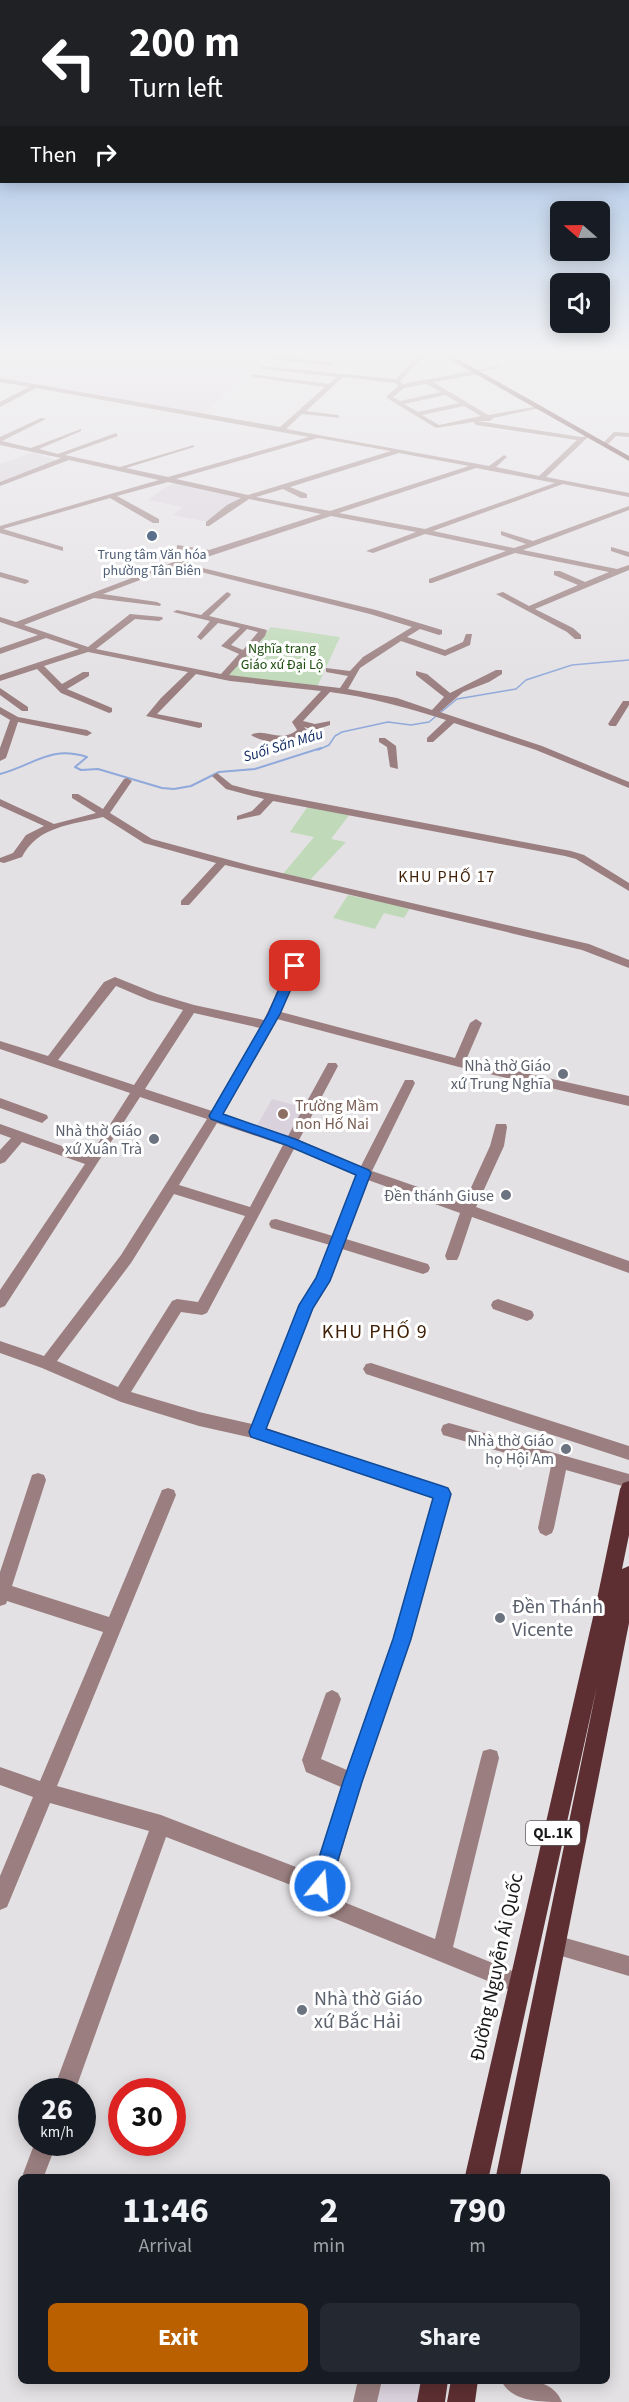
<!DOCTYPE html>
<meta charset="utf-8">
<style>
:root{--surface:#171b24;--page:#242831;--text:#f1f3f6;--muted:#9ea1a6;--accent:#ba6000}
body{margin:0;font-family:"Source Sans 3",sans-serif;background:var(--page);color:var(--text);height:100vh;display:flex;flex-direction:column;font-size:22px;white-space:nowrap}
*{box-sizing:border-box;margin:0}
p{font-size:20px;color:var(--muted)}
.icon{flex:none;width:33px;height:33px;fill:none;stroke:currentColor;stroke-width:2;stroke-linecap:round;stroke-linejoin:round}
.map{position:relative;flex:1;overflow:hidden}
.drawer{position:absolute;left:18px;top:2174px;width:592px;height:210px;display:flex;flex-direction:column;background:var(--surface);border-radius:9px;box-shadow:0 3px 15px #0003}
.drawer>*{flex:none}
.banner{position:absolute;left:0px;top:0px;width:630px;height:183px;box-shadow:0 3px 15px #0003;background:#202124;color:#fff;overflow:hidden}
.needle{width:39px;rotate:290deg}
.buttons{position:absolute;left:550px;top:201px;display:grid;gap:12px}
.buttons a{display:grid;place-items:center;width:60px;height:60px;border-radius:9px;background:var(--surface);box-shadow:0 3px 15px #0003;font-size:30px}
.speed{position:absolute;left:18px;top:2078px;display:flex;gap:12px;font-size:30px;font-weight:700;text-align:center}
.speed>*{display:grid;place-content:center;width:78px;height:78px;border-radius:50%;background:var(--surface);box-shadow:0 3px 15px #0003;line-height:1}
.speed small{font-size:15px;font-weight:400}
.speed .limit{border:9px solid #d22;background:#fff;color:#111}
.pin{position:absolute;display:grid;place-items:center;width:51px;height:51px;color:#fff;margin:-26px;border-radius:12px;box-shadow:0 3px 9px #0006}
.me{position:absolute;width:66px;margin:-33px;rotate:17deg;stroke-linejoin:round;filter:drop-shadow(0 0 4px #0008)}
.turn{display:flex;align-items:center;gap:21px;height:126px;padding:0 30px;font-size:27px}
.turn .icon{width:78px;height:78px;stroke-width:2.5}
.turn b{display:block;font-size:42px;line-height:51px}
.then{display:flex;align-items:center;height:57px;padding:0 30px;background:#0003;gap:12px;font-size:22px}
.eta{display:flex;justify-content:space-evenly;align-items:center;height:102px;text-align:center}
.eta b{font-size:36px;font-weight:700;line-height:42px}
.action{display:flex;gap:12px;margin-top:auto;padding:12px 30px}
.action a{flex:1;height:69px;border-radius:9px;background:var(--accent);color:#fff;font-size:24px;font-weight:700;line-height:69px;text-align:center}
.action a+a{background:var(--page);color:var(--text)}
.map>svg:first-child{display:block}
.built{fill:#d9d2dc}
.green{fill:#c0dab9}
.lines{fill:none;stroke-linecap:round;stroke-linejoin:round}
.stream-far1{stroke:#90a9db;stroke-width:1.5}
.stream{stroke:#90a9db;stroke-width:2}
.minor{fill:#9b7f80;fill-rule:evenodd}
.major{fill:#5d2f32;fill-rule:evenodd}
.route{fill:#1a73e8;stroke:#114b97;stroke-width:1.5}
.service-dot{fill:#5c6f8a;stroke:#fff;stroke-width:2}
.worship-dot{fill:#6b7280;stroke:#fff;stroke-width:2}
.education-dot{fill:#8d6e63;stroke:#fff;stroke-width:2}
.labels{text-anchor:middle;stroke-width:6;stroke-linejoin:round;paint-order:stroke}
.far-service-label{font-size:14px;fill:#4e5e75;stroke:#fff}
.far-park-label{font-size:14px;fill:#1c4e0d;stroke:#fff}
.far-water-label{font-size:15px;font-style:italic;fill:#122b65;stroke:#fff}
.shield{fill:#fff;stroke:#5f5e5f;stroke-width:1.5}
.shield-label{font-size:15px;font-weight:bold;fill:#1a191b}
.far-quarter-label{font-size:16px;letter-spacing:1.5px;fill:#402107;stroke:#fff}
.worship-label{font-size:16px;fill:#5b616d;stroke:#fff;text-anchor:end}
.education-label{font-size:16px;fill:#785e54;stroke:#fff;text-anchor:start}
.quarter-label{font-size:20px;letter-spacing:1.5px;fill:#402107;stroke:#fff}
.near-worship-label{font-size:20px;fill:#5b616d;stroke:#fff;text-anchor:start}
.near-street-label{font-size:20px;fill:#1a191b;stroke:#fff}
</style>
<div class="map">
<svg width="629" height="2402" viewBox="0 0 629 2402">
<rect width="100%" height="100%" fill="#e4e1e5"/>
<path class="built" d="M272,355L201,415L0,379V356Z
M33,452L57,461L0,483V464Z
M179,481L245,497L209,522L173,515L183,507L148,500L166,487Z
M272,1099L305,1108L289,1138L256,1127Z
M419,2380L424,2383L420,2402H368L373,2381Z"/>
<path class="green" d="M271,627L340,637L317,687L226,676Z
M308,806L350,814L331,839L346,842L309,881L282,875L314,837L290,832Z
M348,895L410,908L404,918L384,913L375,929L333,918Z"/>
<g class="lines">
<path class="stream-far1" d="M318,750L329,745L335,736L342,732L388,722L411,725L429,722L457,699L516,689L526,680L572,665L629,660"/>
<path class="stream" d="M0,774C34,765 50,745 87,757L75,767L81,770L98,769L162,788L174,789L191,786L219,772L255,769L321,748"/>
<path class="minor" d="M418,355H425L400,381L403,384L498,366V368L479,372V374L433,382L488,415L540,406V408L493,418L490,421H477L581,437L587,436V438L546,477L629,493V497L563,484L433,531L514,548L526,544L501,535V531L533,541L629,506V510L523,550L617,569L629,565V570L535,609L573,628L581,635V639H575L567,632L496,594L503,592L529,606L578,585L554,575V571H560L585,582L609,572L515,553L432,583H429V579L506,551L425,534L373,553L366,551L416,532L331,516L186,564L376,610L442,630V634L439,635L420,629L407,637L445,650L463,642L466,634H472L470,645L445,656L401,641L360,668L348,689L397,698L432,710L444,697L416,675V671L427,674L450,693L496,670H502V674L489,682L463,692L440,712L542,746L629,782V788L536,750L454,723L433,742H427V738L446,720C408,708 370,697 330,692L303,721L315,724L330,721V725L315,730L304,727L307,730C294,745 267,745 251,735C265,727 280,744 297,730L292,722L321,691L230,681L196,674L157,714L202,723V727L199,728L146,716L161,698L188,672L88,652L44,666L62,684L83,672H89V676L67,689L112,708V712L109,713L61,693L37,669L0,681V675L79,649L46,638L0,654V648L38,635L0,622V617L16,622L174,562L129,553V549L181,559L201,553L177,549V545L209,550L321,514L249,499L209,526H206V522L227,505L241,498L168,482L117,496L159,519V523H153L110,498L3,529L63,547V551L0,533V526L159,480L69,460L0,486V482L61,458L0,445V437L41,418L46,419L2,441L31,448L81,429V431L39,449L58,454L116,433L118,436L65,455L120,467L194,445V447L126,468L168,477L309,437L36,388L0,407V402L29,387L0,382V378L280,427L325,387L253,377L251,374L329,384L337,377L263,369L261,366L396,379ZM343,377L395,383L398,386L387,396V398L436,428L474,422L476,425L577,440L539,476L496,467L507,457L504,455L489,466L286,429L302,414L340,418L338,415L306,411ZM426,384L441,392L400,401L393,397L404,388ZM445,395L459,403L418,412L404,404ZM464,406L481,416L439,425L422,415ZM318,438L391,451L248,495L176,479ZM399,453L469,466L330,511L256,497L283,489L301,498H307V494L290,487ZM476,468L555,483L425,529L339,513ZM177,566L370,614L412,627L363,657L350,671L326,668V672L348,676L340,688L229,675L265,636L267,630L209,616L230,596L231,594L227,592L201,615L177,610L173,612L210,621L197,637L201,640L218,623L240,628L221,646L239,654L221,674L96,649L135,619L159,621L163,619L162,617L130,614L88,647L24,625L94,598L160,606L161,604L157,602L103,594ZM247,629L258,632L243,650L231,645Z
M273,356L332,362L335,364L332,366L271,359Z
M614,432L629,433V437L616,436L606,446H602V444Z
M611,547L629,552V557L611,551Z
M0,572L28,580L29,582L25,584L0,577Z
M0,688L28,707V711H22L0,695Z
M623,701H629V705L616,726H610L608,724Z
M0,707L18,717L87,730L92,733L87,736L18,722L6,758L0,761V748L10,720L0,714Z
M379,738H385L396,746L398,769L390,767L387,747L379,742Z
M217,773L232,785L251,790L571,851L584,855L629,883V891L576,859L565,856L273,801L260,815L237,820V816L252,811L264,799L226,789L212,776Z
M127,778L132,781L110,813L152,839L252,866L589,944L629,960V968L582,950L225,865L189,905H181V901L216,863L144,843L103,817C71,825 38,826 22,857L4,863L0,862V858L13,853L26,835L44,826L0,806V799L54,824L96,813L72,798V794H78L103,809L124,779Z
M295,962L301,966L281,1012L455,1058L470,1023L476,1019L482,1023L466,1060L629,1096V1106L459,1067L277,1019L222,1115L288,1136L328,1063H336L338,1066L299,1140L361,1166L405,1080H413L415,1083L372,1171L464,1203L490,1146L496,1124H506L507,1127L504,1146L476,1207L629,1261V1273L472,1217L459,1256L457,1260H447L445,1256L460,1213L368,1180L346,1239L428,1264L430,1268L428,1272L423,1274L342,1249L330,1281L312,1308L266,1428L442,1487L448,1489L450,1494L411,1639L361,1782L329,1896L435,1939L481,1758L483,1751L490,1749L497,1751L499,1758L453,1947L527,1977L530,1984L527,1991L520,1994L311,1909L308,1902L309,1892L166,1837L75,2091H53L149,1831L50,1803L7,1907L0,1910V1876L33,1797L0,1785V1767L40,1781L103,1632L7,1601L6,1604L0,1606V1572L32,1475L38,1473L44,1475L46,1480L12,1586L109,1617L162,1490L168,1488L174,1490L176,1495L57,1786L161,1815L314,1874L341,1787L306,1772L302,1760L326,1693L332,1690L338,1693L341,1699L321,1759L347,1770L393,1639L433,1498L257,1439L199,1426L121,1402L42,1368L0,1353V1341L44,1356L121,1255L207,1119L140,1097L5,1306L0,1308V1290L85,1164L22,1142L5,1162L0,1164V1150L11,1138L0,1134V1124L90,1156L130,1093L0,1049V1041L48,1056L104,982L115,977L157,994L194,1005L264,1020L289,966ZM116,986L149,1000L183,1010L134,1085L58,1060ZM194,1013L260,1028L212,1111L145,1089ZM217,1123L283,1145L250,1207L179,1185ZM294,1149L356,1175L333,1236L276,1219L271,1220L269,1224L271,1228L330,1245L317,1279L299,1305L252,1424L199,1412L131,1392L181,1312L202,1315L207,1313ZM174,1194L245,1216L198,1302L177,1299L172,1301L118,1387L57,1361L131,1263Z
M0,1098L47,1115L48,1118L42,1123L0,1108Z
M498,1299L532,1311L534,1315L532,1319L527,1321L493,1309L491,1305L493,1301Z
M371,1363L629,1446V1460L366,1374L363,1369L366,1364Z
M449,1423L629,1474V1488L566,1470L554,1528L552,1533L546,1536L540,1533L538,1528L551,1466L443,1435L441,1430L443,1425Z
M555,1935L629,1956V1976L548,1952L545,1945L548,1938Z
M35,2142H57L44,2176H24L23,2174Z
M358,2380H382L377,2402H353Z
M501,2380C523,2380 552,2377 562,2402C540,2402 511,2402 501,2380Z"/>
<path class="major" d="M442,355H451L629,456V461Z
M629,1481V1535L622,1569L629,1566V1623L520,2176H496L597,1686L489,2176H465L596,1604L620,1489L623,1483Z
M421,2380H448L445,2402H417Z
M451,2380H478L475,2402H447Z"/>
</g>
<linearGradient id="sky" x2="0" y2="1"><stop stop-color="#85b0e3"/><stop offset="0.51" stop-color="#f3f2f3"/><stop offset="1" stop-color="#f3f2f3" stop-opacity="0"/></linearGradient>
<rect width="629" height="692" fill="url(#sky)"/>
<path class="route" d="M295,963L301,966L280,1014L223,1114L295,1139L369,1170L371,1173L330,1281L313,1308L266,1429L442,1486L448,1488L451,1494L411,1639L362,1782L330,1886L327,1893L320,1896L313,1893L310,1886L343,1782L393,1639L433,1498L257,1439L251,1437L249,1432L299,1305L316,1278L356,1175L286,1145L211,1119L209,1116L268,1014L289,966Z"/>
<circle class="service-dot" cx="152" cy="536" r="6"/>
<g class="worship-dot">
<circle cx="563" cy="1074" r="6"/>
<circle cx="154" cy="1139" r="6"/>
<circle cx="506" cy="1195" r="6"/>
<circle cx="566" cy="1449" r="6"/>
<circle cx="500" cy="1618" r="6"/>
<circle cx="302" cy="2010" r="6"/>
</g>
<circle class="education-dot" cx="283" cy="1114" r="6"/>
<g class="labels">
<g class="far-service-label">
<text x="152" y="559">Trung tâm Văn hóa<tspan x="152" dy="16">phường Tân Biên</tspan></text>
</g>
<g class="far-park-label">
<text x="282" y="653">Nghĩa trang<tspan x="282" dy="16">Giáo xứ Đại Lộ</tspan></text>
</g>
<g class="far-water-label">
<text transform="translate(283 745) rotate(-17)" y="5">Suối Săn Máu</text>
</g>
<rect class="shield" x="526" y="1821" width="54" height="24" rx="4.5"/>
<g class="shield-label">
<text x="553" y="1838">QL.1K</text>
</g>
<g class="far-quarter-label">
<text x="447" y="882">KHU PHỐ 17</text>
</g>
<g class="worship-label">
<text x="551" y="1071">Nhà thờ Giáo<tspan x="551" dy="18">xứ Trung Nghĩa</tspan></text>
<text x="142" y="1136">Nhà thờ Giáo<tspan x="142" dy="18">xứ Xuân Trà</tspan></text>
<text x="494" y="1201">Đền thánh Giuse</text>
<text x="554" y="1446">Nhà thờ Giáo<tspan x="554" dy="18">họ Hội Am</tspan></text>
</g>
<g class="education-label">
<text x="295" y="1111">Trường Mầm<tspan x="295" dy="18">non Hố Nai</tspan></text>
</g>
<g class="quarter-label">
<text x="375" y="1338">KHU PHỐ 9</text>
</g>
<g class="near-worship-label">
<text x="512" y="1613">Đền Thánh<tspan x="512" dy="23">Vicente</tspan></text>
<text x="314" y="2005">Nhà thờ Giáo<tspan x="314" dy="23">xứ Bắc Hải</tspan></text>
</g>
<g class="near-street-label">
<text transform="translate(496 1967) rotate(-78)" y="7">Đường Nguyễn Ái Quốc</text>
</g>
</g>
</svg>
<div class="buttons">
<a><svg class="needle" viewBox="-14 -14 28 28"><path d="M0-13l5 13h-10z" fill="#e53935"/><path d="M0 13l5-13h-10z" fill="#9ea1a6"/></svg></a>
<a><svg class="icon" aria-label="sound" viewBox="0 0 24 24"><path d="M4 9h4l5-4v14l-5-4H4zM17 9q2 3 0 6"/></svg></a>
</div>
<div class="speed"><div>26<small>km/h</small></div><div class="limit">30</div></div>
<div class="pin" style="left:295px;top:966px;background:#d93025"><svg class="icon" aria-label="arrive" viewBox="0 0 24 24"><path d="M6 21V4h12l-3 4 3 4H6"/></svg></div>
<svg class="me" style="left:320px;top:1886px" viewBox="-20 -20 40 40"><circle r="17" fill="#1a73e8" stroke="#fff" stroke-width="3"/><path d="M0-11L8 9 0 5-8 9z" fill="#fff"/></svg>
<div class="banner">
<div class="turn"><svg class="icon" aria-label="left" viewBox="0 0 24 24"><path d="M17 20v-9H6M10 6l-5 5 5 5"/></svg><div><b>200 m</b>Turn left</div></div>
<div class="then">Then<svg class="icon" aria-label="right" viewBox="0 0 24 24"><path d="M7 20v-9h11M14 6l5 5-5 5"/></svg></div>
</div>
<section class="drawer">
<div class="eta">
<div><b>11:46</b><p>Arrival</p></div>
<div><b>2</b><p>min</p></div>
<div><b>790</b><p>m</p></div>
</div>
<div class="action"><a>Exit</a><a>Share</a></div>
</section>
</div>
